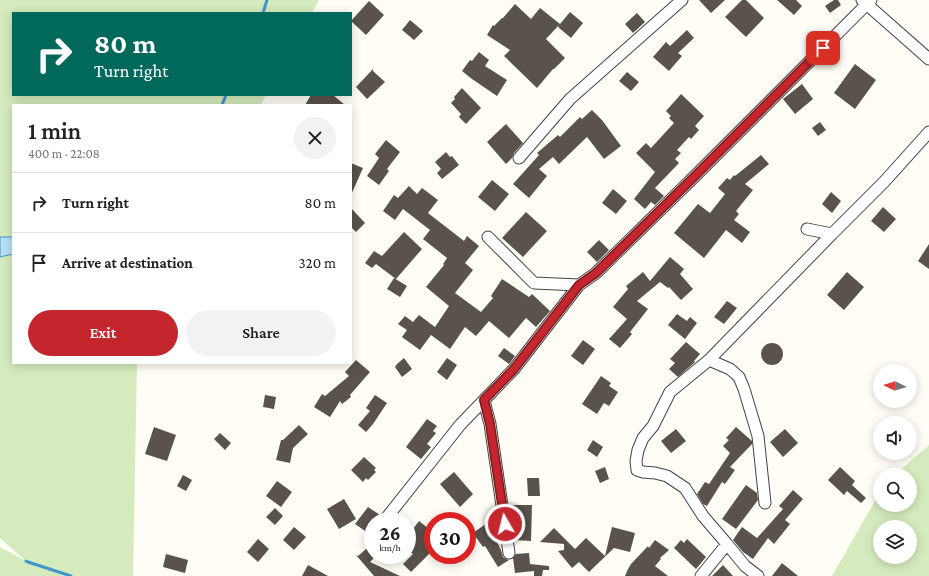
<!DOCTYPE html>
<meta charset="utf-8">
<style>
:root{--surface:#fff;--page:#f2f2f2;--text:#222;--muted:#767676;--line:#e0e0e0;--accent:#c4262e}
body{margin:0;font-family:"Crimson Pro",serif;background:var(--page);color:var(--text);height:100vh;display:flex;flex-direction:column;font-size:15px;white-space:nowrap}
*{box-sizing:border-box;margin:0}
p{font-size:13px;color:var(--muted)}
.icon{flex:none;width:22px;height:22px;fill:none;stroke:currentColor;stroke-width:2;stroke-linecap:round;stroke-linejoin:round}
.map{position:relative;flex:1;overflow:hidden}
.side{position:absolute;left:12px;top:104px;width:340px;height:260px;display:flex;flex-direction:column;background:var(--surface);border-radius:0px;box-shadow:0 2px 10px #0003}
.side>*{flex:none}
.banner{position:absolute;left:12px;top:12px;width:340px;height:84px;border-radius:0px;box-shadow:0 2px 10px #0003;background:#00695c;color:#fff;overflow:hidden}
.needle{width:26px;rotate:275deg}
.tools{position:absolute;left:873px;top:364px;display:grid;gap:8px}
.tools a{display:grid;place-items:center;width:44px;height:44px;border-radius:50%;background:var(--surface);box-shadow:0 2px 10px #0003;font-size:20px}
.speed{position:absolute;left:364px;top:512px;display:flex;gap:8px;font-size:20px;font-weight:700;text-align:center}
.speed>*{display:grid;place-content:center;width:52px;height:52px;border-radius:50%;background:var(--surface);box-shadow:0 2px 10px #0003;line-height:1}
.speed small{font-size:10px;font-weight:400}
.speed .limit{border:6px solid #d22;background:#fff;color:#111}
.pin{position:absolute;display:grid;place-items:center;width:34px;height:34px;color:#fff;margin:-17px;border-radius:8px;box-shadow:0 2px 6px #0006}
.me{position:absolute;width:44px;margin:-22px;rotate:352deg;stroke-linejoin:round;filter:drop-shadow(0 0 3px #0008)}
.turn{display:flex;align-items:center;gap:14px;height:84px;padding:0 16px;font-size:18px}
.turn .icon{width:52px;height:52px;stroke-width:2.5}
.turn b{display:block;font-size:28px;line-height:34px}
.round{display:grid;place-items:center;flex:none;width:42px;height:42px;border-radius:21px;background:var(--page)}
.overview{display:flex;align-items:center;justify-content:space-between;height:68px;padding:0 16px}
h1{font-size:24px;font-weight:600;line-height:30px}
.cta{display:flex;gap:8px;margin-top:auto;padding:8px 16px}
.cta a{flex:1;height:46px;border-radius:24px;background:var(--accent);color:#fff;font-size:16px;font-weight:600;line-height:46px;text-align:center}
.cta a+a{background:var(--page);color:var(--text)}
ul{padding:0;list-style:none}
li{display:flex;align-items:center;gap:12px;height:60px;padding:0 16px;border-top:1px solid var(--line)}
li div{flex:1}
li b{display:block;font-size:15px}
li em{font-style:normal}
.map>svg:first-child{display:block}
.green{fill:#d5ebbd;fill-rule:evenodd}
.water{fill:#b9e0f7;stroke:#3f96cf}
.lines{fill:none;stroke-linecap:round;stroke-linejoin:round}
.stream{stroke:#3f96cf;stroke-width:3}
.building{fill:#5a524d}
.street-casing{stroke:#444;stroke-width:13}
.street{stroke:#fff;stroke-width:11}
.route-casing{stroke:#7f191e;stroke-width:10}
.route{stroke:#c4262e;stroke-width:7}
</style>
<div class="map">
<svg width="929" height="576" viewBox="0 0 929 576">
<rect width="100%" height="100%" fill="#fffdf5"/>
<path class="green" d="M0,0H319L312,13H13V95H266L261,105H13V237H0Z
M13,254V363H137L133,576H0V547L26,561L0,538V257Z
M929,445V576H832L880,492V505H910V475H895ZM880,527H910V557H880Z"/>
<path class="water" d="M0,237H13V254L0,257Z"/>
<g class="lines">
<path class="stream" d="M263,13L267,0
M222,105L226,95
M26,561L28,562L71,576"/>
</g>
<path class="building" d="M699,0H725L711,13Z
M742,0H746L764,18L746,37L725,17Z
M777,0H796L802,6L794,15Z
M834,0H838L841,5L830,13L825,6Z
M369,1L384,15L366,35L351,21Z
M515,4L531,19L540,8L560,24L570,12L583,23L571,38L558,27L559,25L546,39L565,58L554,69H553L537,88L504,56L510,50L487,35L493,25L494,26L502,18H503Z
M637,13L645,22L633,33L625,24Z
M410,20L423,31L414,40L402,30Z
M687,30L694,38L678,53L682,56L669,71L653,57L666,42L670,46Z
M479,52L489,60L485,66L507,80L497,96L472,79L462,71L470,60L472,61Z
M855,64L876,80L855,109L834,93Z
M373,69V71L385,82L367,99L356,87Z
M627,72L639,82L631,91L619,81Z
M802,84L813,99L795,114L783,99Z
M462,88L481,108L466,124L459,117L461,114L451,103L455,99L454,97Z
M681,94L704,116L695,126L699,130L691,139L689,137L677,150L681,153L675,159L679,163L655,188L664,196L655,205L651,202L645,209L634,199L655,172L636,153L646,143L651,148L674,123L669,118L671,116L666,111Z
M311,95H333L345,105H305Z
M592,110L602,120L621,146L604,159L587,137L559,164L553,157L539,169L547,176L529,198L513,184L539,155L537,153L558,135L560,137L580,117L582,119Z
M820,122L826,130L818,136L812,128Z
M506,124L523,143L514,153L512,158L506,164L487,142Z
M386,140L400,152L387,169L389,171L379,185L367,176L379,158L375,154Z
M446,152L450,157L452,156L459,165L442,179L437,173L441,169L435,162Z
M761,155L769,164L745,184L753,190L736,211L739,214L734,220L750,232L742,243L726,230L704,258L674,233L698,204L710,213L725,194L718,188L727,178L730,180L734,175L735,176Z
M351,163L363,168L351,195Z
M492,180L509,194L495,211L478,197Z
M409,186L417,194L422,188L438,200L428,213L464,241L467,236L479,246L465,263L473,270L455,293L481,312L493,298L491,296L502,279L529,297L532,294L550,311L536,327L526,318L509,338L489,321L476,336L465,327L450,349L431,335L420,350L402,337L407,330L398,324L405,316L413,322L419,315L435,327L449,306L426,287L444,265L443,264L447,258L423,239L430,230L403,209L395,220L383,211L394,195L398,198Z
M613,189L627,201L616,214L602,203Z
M831,192L841,201L832,213L822,204Z
M883,207L896,219L884,232L871,221Z
M351,208L365,223L356,232L351,227Z
M526,212L547,231L523,257L502,238Z
M404,232L422,249L396,279L376,264L372,268L365,263L374,251L382,256Z
M599,240L609,250L597,262L587,252Z
M929,244V269L918,261Z
M670,257L684,269L680,274L693,289L681,300L669,287L668,288L660,282L637,301L648,309L630,332L632,334L620,348L609,339L627,319L613,307L628,289L626,286L643,272L650,281Z
M847,272L864,287L844,310L827,295Z
M394,278L407,286L400,297L387,289Z
M727,301L737,308L724,324L714,317Z
M677,314L687,321L690,317L697,323L685,339L668,325Z
M583,340L595,349L583,365L571,356Z
M686,342L700,354L694,361L695,362L678,377L669,369L675,363L670,359Z
M761 354a11 11 0 1 1 22 0a11 11 0 1 1-22 0Z
M504,348L515,356L509,364L498,356Z
M404,358L412,369L402,377L395,367L397,364Z
M447,358L457,365L447,380L437,372Z
M356,360L370,372L350,395L351,397L342,404L340,401L330,417L314,407L322,394L325,396L349,376L345,372Z
M601,376L611,383L609,386L618,392L609,406L604,403L597,414L582,404Z
M265,395L276,397L274,409L263,407Z
M375,395L387,403L373,424L366,432L358,425L370,411L366,408Z
M427,419L437,426L433,431L436,433L427,444L431,447L421,459L406,447Z
M299,425L308,434L293,448L290,463L276,460L281,440H283Z
M154,427L176,435L167,461L145,454Z
M736,427L752,441V444L730,467L735,470L725,484L722,482L707,506L703,504L697,494L705,482L709,484L730,453L723,446L729,440L726,438Z
M676,429L686,441L671,453L661,441Z
M785,429L798,443L783,457L770,442Z
M220,433L231,443L225,450L214,439Z
M593,440L603,447L597,457L587,450Z
M364,457L376,468L374,470L376,472L368,480L366,478L363,482L351,470Z
M605,467L609,479L600,483L595,471Z
M840,467L855,481L852,485L866,498L861,503L847,491L844,495L828,480Z
M454,472L473,494L460,507L440,484Z
M183,475L192,480L186,491L177,486Z
M527,478H539L540,496H528Z
M277,481L292,492L281,507L266,496Z
M746,485L757,493L758,500L736,529L722,519Z
M793,490L803,499L785,520L790,524L774,544L768,538L753,559L743,552L733,540L742,527L757,538L783,509L779,506Z
M344,499L356,519L339,529L327,509Z
M512,505H532L531,541L514,540L511,521Z
M368,507L380,515L377,521H373V526L368,533L355,524Z
M275,508L283,516L275,525L266,517Z
M419,521L433,532V550L411,572L403,564L413,554L407,550V537Z
M487,523L498,538H495L501,550L503,557L506,559L509,560L498,567L485,546L483,547L473,533Z
M294,527L306,537L294,550L283,540Z
M612,527L635,533L630,552L614,548L589,572L579,562L572,568L558,551L564,550V544L540,542L554,528L575,549L586,538L605,556Z
M258,539L269,549L258,562L247,552Z
M687,539L706,557L696,569L674,548L681,540L684,543Z
M655,540L669,550L660,558L661,559L655,566L668,576H625L628,569L631,564L648,546L649,548Z
M373,543V559L370,562L400,576H374L356,555L358,556Z
M529,553L530,564L549,566V570H543L542,576H534V571L515,573L513,558L516,554Z
M166,554L188,560L185,573L163,567Z
M782,563L798,576H772Z
M308,565L328,576H302Z
M723,565L733,576H712Z"/>
<g class="lines">
<g class="street-casing">
<path id="street" d="M862,0L929,59
M519,158L570,99L682,0
M807,229L832,234L884,182L929,132
M488,237L534,283L579,285L596,273L693,178L871,0
M709,360L730,369L739,377L744,389L758,436L765,503
M484,401L490,424L509,553
M384,521L460,425L514,369L579,285
M727,544L745,566L758,576
M701,576L727,544L703,516L685,488L667,476L655,473L643,472L637,470L636,461L638,450L643,438L653,426L670,392L709,360L832,234"/>
</g>
<use href="#street" class="street"/>
</g>
<g class="lines">
<g class="route-casing">
<path id="route" d="M505,524L490,424L484,400L514,369L579,285L596,273L693,178L823,48"/>
</g>
<use href="#route" class="route"/>
</g>
</svg>
<div class="tools">
<a><svg class="needle" viewBox="-14 -14 28 28"><path d="M0-13l5 13h-10z" fill="#e53935"/><path d="M0 13l5-13h-10z" fill="#767676"/></svg></a>
<a><svg class="icon" aria-label="sound" viewBox="0 0 24 24"><path d="M4 9h4l5-4v14l-5-4H4zM17 9q2 3 0 6"/></svg></a>
<a><svg class="icon" aria-label="search" viewBox="0 0 24 24"><circle cx="10" cy="10" r="6"/><path d="M15 15l6 6"/></svg></a>
<a><svg class="icon" aria-label="layers" viewBox="0 0 24 24"><path d="M12 4l9 5-9 5-9-5zM3 14l9 5 9-5"/></svg></a>
</div>
<div class="speed"><div>26<small>km/h</small></div><div class="limit">30</div></div>
<div class="pin" style="left:823px;top:48px;background:#d93025"><svg class="icon" aria-label="arrive" viewBox="0 0 24 24"><path d="M6 21V4h12l-3 4 3 4H6"/></svg></div>
<svg class="me" style="left:505px;top:524px" viewBox="-20 -20 40 40"><circle r="17" fill="#c4262e" stroke="#fff" stroke-width="3"/><path d="M0-11L8 9 0 5-8 9z" fill="#fff"/></svg>
<div class="banner">
<div class="turn"><svg class="icon" aria-label="right" viewBox="0 0 24 24"><path d="M7 20v-9h11M14 6l5 5-5 5"/></svg><div><b>80 m</b>Turn right</div></div>
</div>
<section class="side">
<div class="overview"><div><h1>1 min</h1><p>400 m · 22:08</p></div><a class="round"><svg class="icon" aria-label="close" viewBox="0 0 24 24"><path d="M6 6l12 12M18 6L6 18"/></svg></a></div>
<ul>
<li><svg class="icon" aria-label="right" viewBox="0 0 24 24"><path d="M7 20v-9h11M14 6l5 5-5 5"/></svg><div><b>Turn right</b></div><em>80 m</em></li>
<li><svg class="icon" aria-label="arrive" viewBox="0 0 24 24"><path d="M6 21V4h12l-3 4 3 4H6"/></svg><div><b>Arrive at destination</b></div><em>320 m</em></li>
</ul>
<div class="cta"><a>Exit</a><a>Share</a></div>
</section>
</div>
